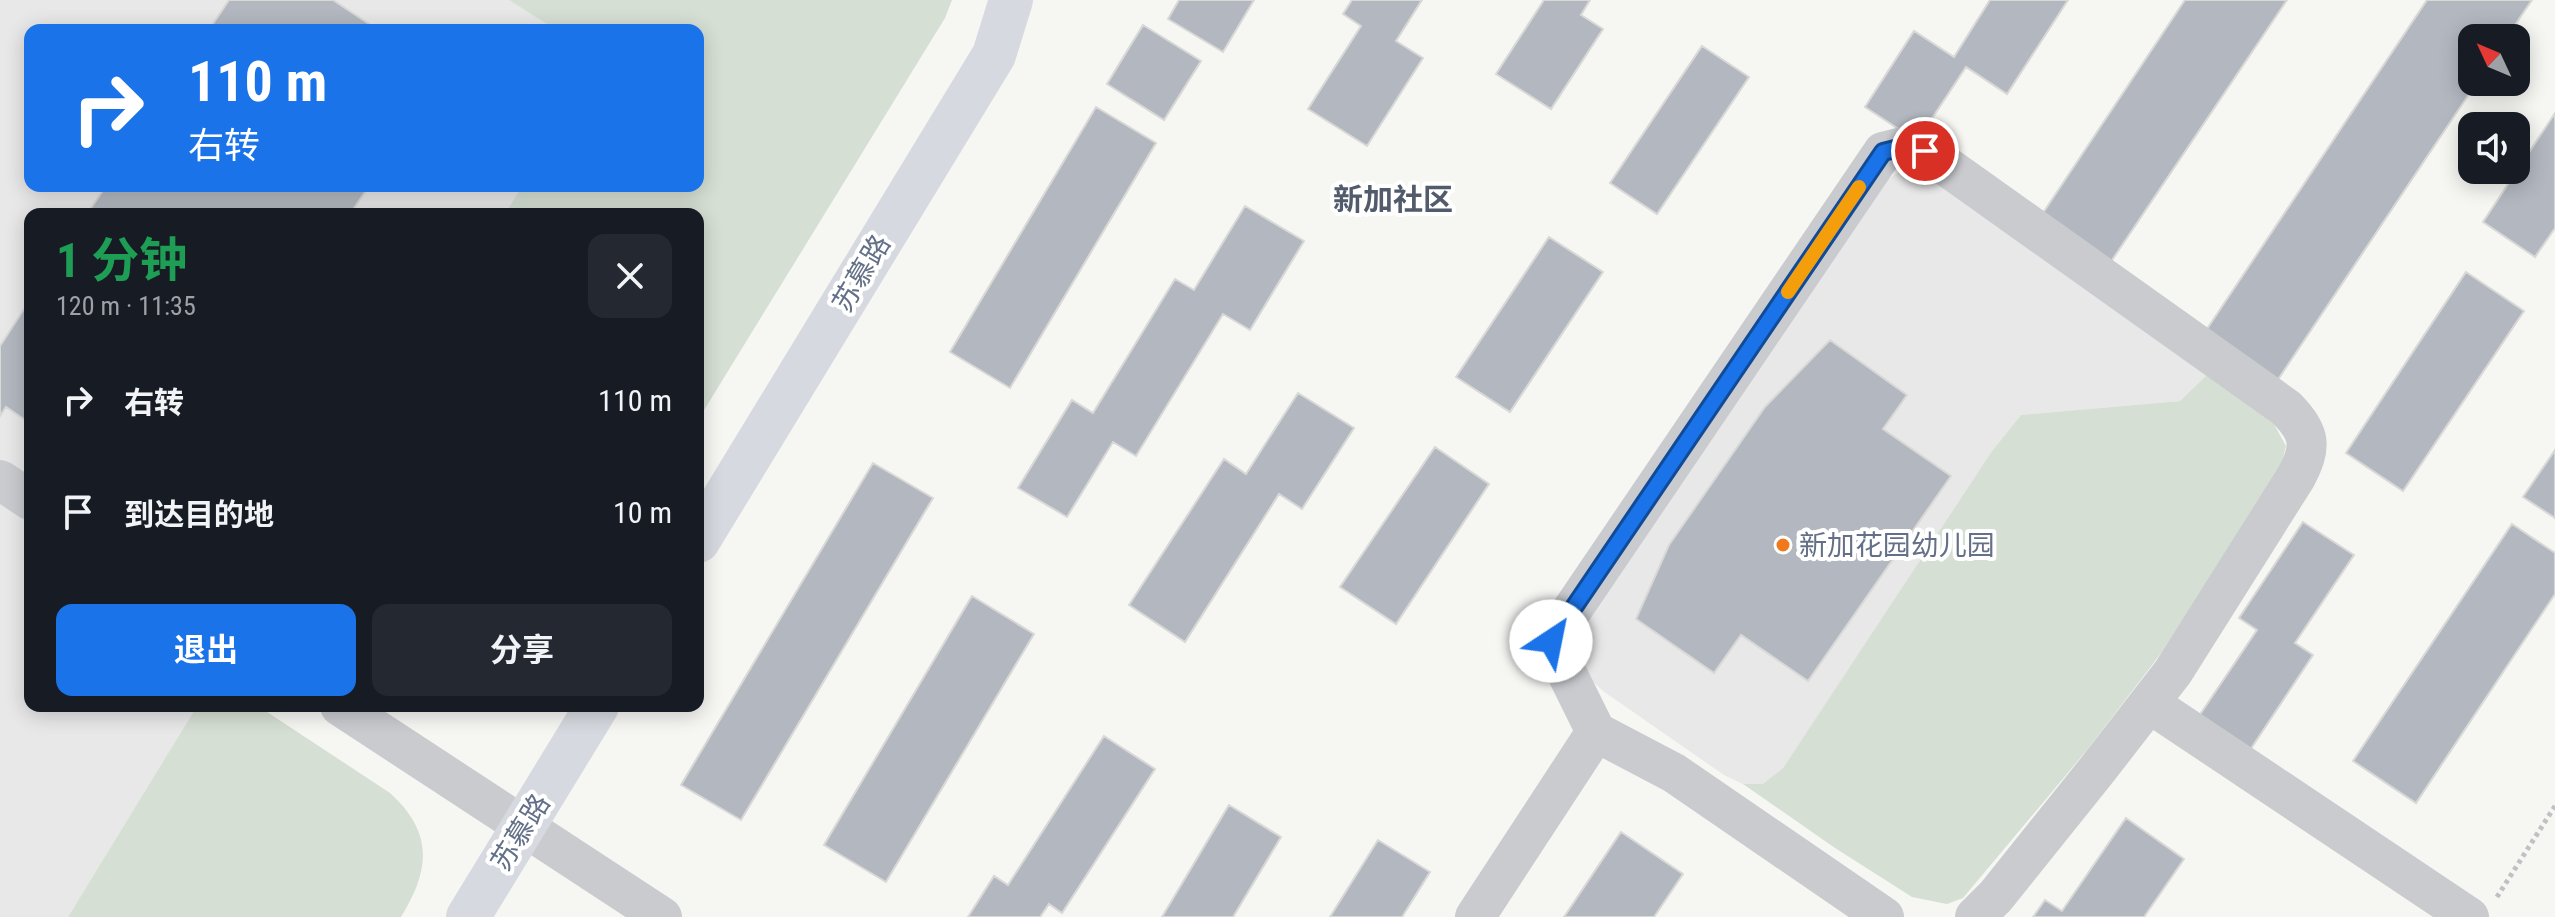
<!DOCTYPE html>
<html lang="zh">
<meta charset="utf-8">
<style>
:root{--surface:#171b24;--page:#242831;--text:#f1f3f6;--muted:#9ea1a6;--accent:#1a73e8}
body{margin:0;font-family:"Roboto Condensed","Noto Sans SC",sans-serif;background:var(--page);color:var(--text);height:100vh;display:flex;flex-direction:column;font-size:30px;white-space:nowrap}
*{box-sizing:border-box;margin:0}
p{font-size:26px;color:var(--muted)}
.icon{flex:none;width:44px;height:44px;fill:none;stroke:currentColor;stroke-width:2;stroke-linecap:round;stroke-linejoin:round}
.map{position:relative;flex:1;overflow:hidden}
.details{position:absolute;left:24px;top:208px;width:680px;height:504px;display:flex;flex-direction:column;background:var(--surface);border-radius:16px;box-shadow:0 4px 20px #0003}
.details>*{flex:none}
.hud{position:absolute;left:24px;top:24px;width:680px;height:168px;border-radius:16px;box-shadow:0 4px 20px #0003;background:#1a73e8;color:#fff;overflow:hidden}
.needle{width:52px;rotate:314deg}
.buttons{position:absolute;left:2458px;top:24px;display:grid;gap:16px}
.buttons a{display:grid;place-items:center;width:72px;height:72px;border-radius:16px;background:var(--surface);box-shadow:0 4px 20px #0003;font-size:40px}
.pin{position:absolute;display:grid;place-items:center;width:68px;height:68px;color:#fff;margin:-34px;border:4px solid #fff;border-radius:50%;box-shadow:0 2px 8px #0007}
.me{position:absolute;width:88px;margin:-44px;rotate:34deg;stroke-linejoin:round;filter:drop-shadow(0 0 6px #0008)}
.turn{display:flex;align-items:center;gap:28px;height:168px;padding:0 32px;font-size:36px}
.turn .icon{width:104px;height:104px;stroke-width:2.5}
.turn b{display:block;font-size:56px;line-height:68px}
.round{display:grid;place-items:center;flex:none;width:84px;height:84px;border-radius:16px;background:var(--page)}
.summary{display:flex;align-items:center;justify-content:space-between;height:136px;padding:0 32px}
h1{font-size:48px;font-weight:700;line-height:60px;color:#1e9e55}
.cta{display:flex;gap:16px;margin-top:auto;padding:16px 32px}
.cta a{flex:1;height:92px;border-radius:16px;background:var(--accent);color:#fff;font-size:32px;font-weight:700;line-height:92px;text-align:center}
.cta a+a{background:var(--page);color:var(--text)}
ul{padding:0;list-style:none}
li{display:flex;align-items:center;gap:24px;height:112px;padding:0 32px}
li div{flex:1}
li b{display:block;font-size:30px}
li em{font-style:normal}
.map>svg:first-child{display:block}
.built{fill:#e7e8e7}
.green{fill:#d6dfd4}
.building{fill:#b3b8c0;stroke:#d8d8d6;stroke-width:2}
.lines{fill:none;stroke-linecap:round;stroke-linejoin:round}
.path{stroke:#c0c1c4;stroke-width:5;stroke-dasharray:4 4;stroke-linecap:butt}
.minor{stroke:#c9cbcf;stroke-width:40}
.major{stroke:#d6d9df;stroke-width:44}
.route-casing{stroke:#114b97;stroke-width:20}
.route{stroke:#1a73e8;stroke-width:14}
.slow{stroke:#f59e0b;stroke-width:14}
.poi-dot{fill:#ef791b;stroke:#fff;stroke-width:3}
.labels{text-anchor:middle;stroke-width:8;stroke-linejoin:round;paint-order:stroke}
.street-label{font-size:28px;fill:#647087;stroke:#fff}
.poi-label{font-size:28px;fill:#647087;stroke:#fff;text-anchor:start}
.neighbourhood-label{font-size:30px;font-weight:bold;fill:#525b6b;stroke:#fff}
</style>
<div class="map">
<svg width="2555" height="917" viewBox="0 0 2555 917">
<rect width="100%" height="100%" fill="#f6f7f3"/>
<path class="built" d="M0,0H509L556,30H30V186H522L505,214H30V706H197L68,917H0Z
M1905,169L1930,172L2209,373L2180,401L2021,415L1992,451L1783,768L1763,785L1743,784L1724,775L1603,691L1581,670L1572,638L1887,179Z"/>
<path class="green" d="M509,0H952L945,18L698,420V214H505L522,186H698V30H556Z
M2209,373L2274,424L2286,446L2281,466L2162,652L2087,750L1963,898L1947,904L1912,897L1835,848L1743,784H1763L1783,768L1992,451L2021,415L2180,401Z
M197,706H258L390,793C434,833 430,870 401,917H68Z"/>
<path class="building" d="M229,0H333L378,30H209Z
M1179,0H1254L1223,52L1168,19Z
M1352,0H1422L1396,41L1423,58L1367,146L1308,109L1361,26L1343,14Z
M1544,0H1590L1581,15L1603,29L1551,109L1496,74Z
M1990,0H2068L2007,94L1966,67L1917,141L1865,107L1914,31L1954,57Z
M2185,0H2287L2104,272L2035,225Z
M2427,0H2532L2506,38H2472V82H2477L2273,387L2201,338Z
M1143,25L1201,61L1164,120L1107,84Z
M1702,46L1749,77L1657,214L1610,183Z
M1096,107L1156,143L1010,388L950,352Z
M2555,113V228L2535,257L2483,222Z
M106,186H369L350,214H87Z
M1245,206L1304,241L1250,330L1223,314L1136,456L1113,442L1067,517L1018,488L1072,400L1093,413L1175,279L1194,290Z
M1549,237L1603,272L1510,412L1456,377Z
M2466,272L2524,311L2403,491L2346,453Z
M30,300V423L6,407L0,416V346Z
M1830,340L1907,395L1883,429L1951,476L1808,681L1741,635L1714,673L1636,619L1669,545L1765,407Z
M1298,393L1354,428L1302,509L1279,494L1185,642L1129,605L1224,459L1246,474Z
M1435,447L1489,484L1396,624L1340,587Z
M2555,450V518L2523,497Z
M873,463L933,498L741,820L681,785Z
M2303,522L2354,555L2295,643L2313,655L2248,753L2197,719L2257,630L2239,618Z
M2512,524L2555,553V594L2416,803L2353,761Z
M972,596L1034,634L886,882L824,845Z
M1104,736L1155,769L1062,913L1049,904L1040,917H968L994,876L1008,885Z
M1229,805L1281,837L1233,917H1162Z
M2126,818L2184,859L2144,917H2033L2045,900L2062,911Z
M1621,832L1683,874L1654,917H1564Z
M1378,840L1430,872L1402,917H1330Z"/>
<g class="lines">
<path class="path" d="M2497,897L2555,806"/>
<path class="minor" d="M0,480L30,500
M2149,703L2469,917
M340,706L662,917
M1475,917L1596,732
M1884,917L1674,773L1596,732L1551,641L1883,152L1903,147L1925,151L2286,408C2311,433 2312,447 2296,477L2173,672L2097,770L1996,896L1975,917"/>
<path class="major" d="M698,541L994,55L1011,0
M468,917L597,706"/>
</g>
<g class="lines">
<g class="route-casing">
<path id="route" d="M1551,641L1883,152L1903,147L1925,151"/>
</g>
<use href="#route" class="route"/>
<path class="slow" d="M1788,292L1859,187"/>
</g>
<circle class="poi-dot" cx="1783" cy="545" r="8"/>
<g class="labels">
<g class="street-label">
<text transform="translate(861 273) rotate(-59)" y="10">苏慕路</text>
<text transform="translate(520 832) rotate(-58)" y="10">苏慕路</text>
</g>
<g class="poi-label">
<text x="1799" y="555">新加花园幼儿园</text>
</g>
<g class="neighbourhood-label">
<text x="1393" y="210">新加社区</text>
</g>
</g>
</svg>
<div class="buttons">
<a><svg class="needle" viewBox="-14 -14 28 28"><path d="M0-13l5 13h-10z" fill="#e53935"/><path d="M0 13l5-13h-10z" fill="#9ea1a6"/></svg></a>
<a><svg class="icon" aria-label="sound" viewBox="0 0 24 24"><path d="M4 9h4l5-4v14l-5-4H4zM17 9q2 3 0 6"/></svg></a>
</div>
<div class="pin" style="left:1925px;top:151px;background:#d93025"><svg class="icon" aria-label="arrive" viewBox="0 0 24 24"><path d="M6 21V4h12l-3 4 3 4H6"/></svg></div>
<svg class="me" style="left:1551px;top:641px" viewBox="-20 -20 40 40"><circle r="19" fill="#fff"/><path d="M0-13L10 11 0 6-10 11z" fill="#1a73e8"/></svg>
<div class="hud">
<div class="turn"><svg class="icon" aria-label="right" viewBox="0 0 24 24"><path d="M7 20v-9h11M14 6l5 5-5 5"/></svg><div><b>110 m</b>右转</div></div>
</div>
<section class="details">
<div class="summary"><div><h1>1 分钟</h1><p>120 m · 11:35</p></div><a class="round"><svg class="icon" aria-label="close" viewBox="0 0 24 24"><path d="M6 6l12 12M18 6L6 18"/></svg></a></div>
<ul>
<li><svg class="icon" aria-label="right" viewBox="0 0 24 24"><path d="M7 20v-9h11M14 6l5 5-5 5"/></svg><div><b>右转</b></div><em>110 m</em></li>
<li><svg class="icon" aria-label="arrive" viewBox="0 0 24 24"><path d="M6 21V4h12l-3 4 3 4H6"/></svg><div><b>到达目的地</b></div><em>10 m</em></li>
</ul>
<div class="cta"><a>退出</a><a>分享</a></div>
</section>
</div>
